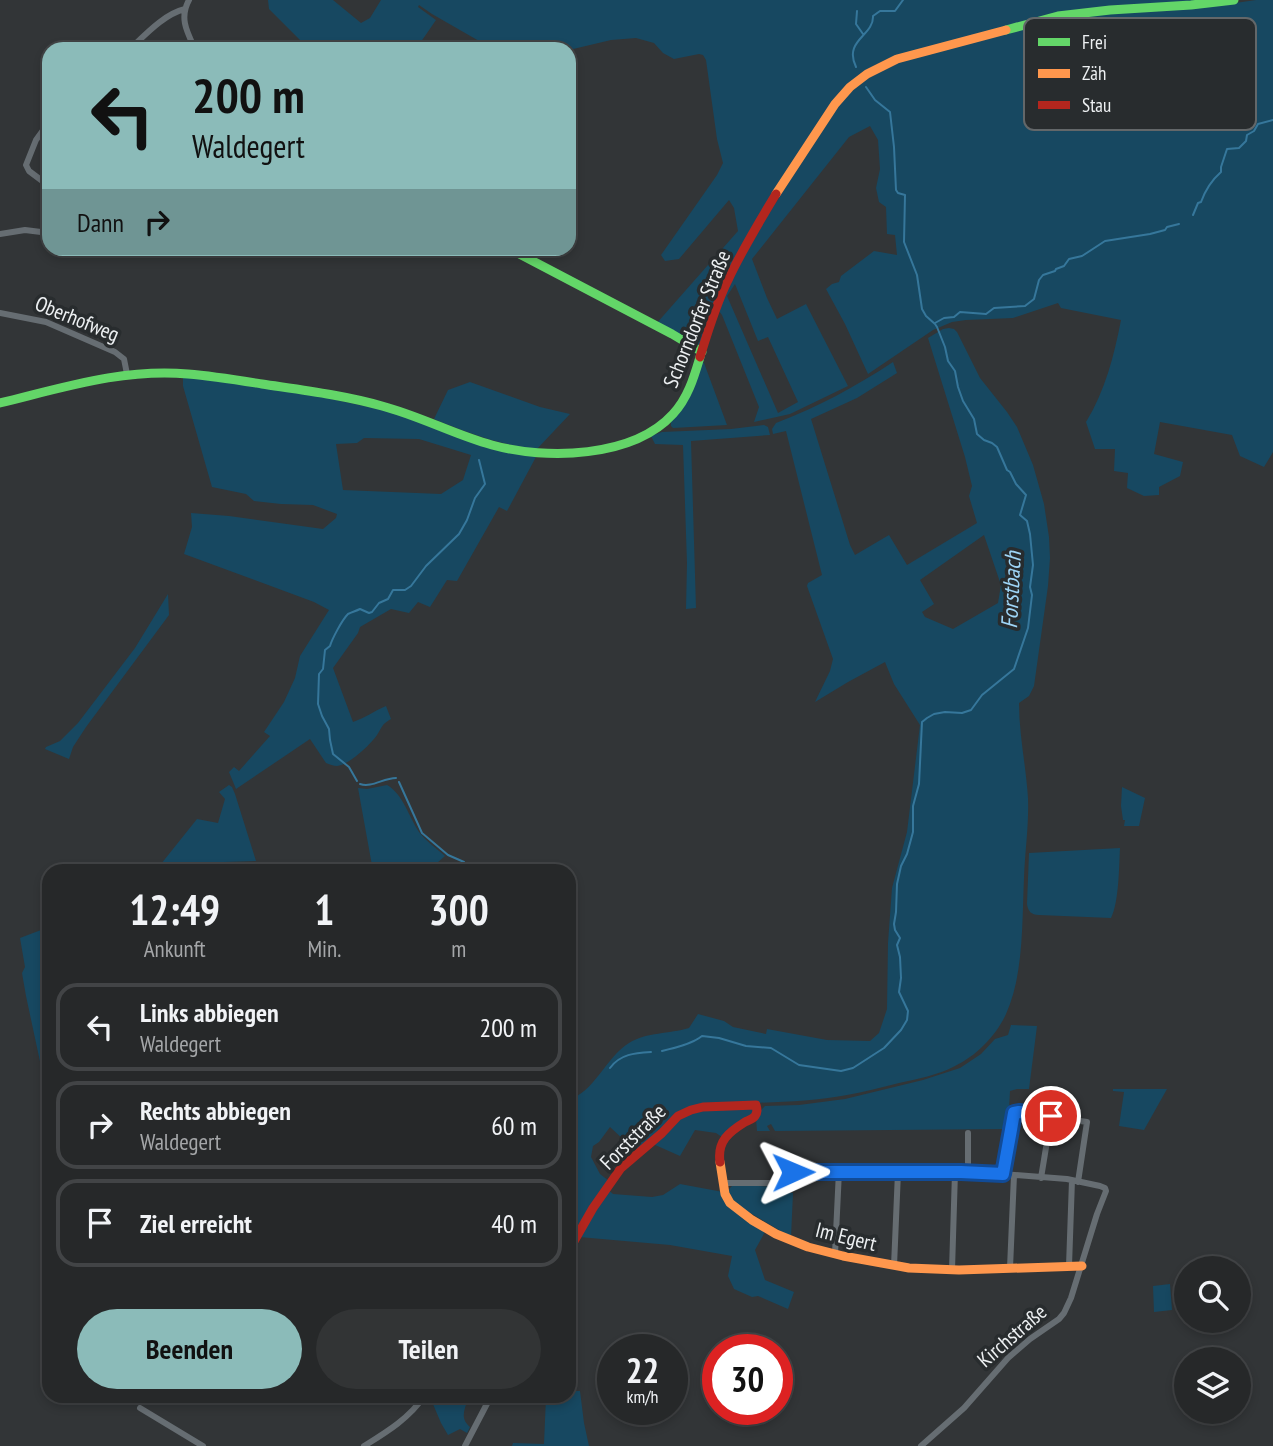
<!DOCTYPE html>
<html lang="de">
<meta charset="utf-8">
<style>
:root{--surface:#262829;--page:#323435;--text:#f1f3f6;--muted:#a4a6a8;--line:#424446;--accent:#8bbbb9}
body{margin:0;font-family:"PT Sans Narrow",sans-serif;background:var(--page);color:var(--text);height:100vh;display:flex;flex-direction:column;font-size:26px;white-space:nowrap}
*{box-sizing:border-box;margin:0}
p{font-size:23px;color:var(--muted)}
.icon{flex:none;width:38px;height:38px;fill:none;stroke:currentColor;stroke-width:2;stroke-linecap:round;stroke-linejoin:round}
.map{position:relative;flex:1;overflow:hidden}
.details{position:absolute;left:42px;top:864px;width:534px;height:539px;display:flex;flex-direction:column;background:var(--surface);border-radius:21px;box-shadow:0 4px 10px #0003,0 0 0 2px var(--line)}
.details>*{flex:none}
.banner{position:absolute;left:42px;top:42px;width:534px;height:214px;border-radius:21px;box-shadow:0 4px 10px #0003,0 0 0 2px var(--line);background:#8bbbb9;color:#111;overflow:hidden}
.controls{position:absolute;left:1174px;top:1256px;display:grid;gap:14px}
.controls a{display:grid;place-items:center;width:77px;height:77px;border-radius:50%;background:var(--surface);box-shadow:0 4px 10px #0003,0 0 0 2px var(--line);font-size:35px}
.speed{position:absolute;left:597px;top:1334px;display:flex;gap:14px;font-size:35px;font-weight:700;text-align:center}
.speed>*{display:grid;place-content:center;width:91px;height:91px;border-radius:50%;background:var(--surface);box-shadow:0 4px 10px #0003,0 0 0 2px var(--line);line-height:1}
.speed small{font-size:18px;font-weight:400}
.speed .limit{border:10px solid #d22;background:#fff;color:#111}
.pin{position:absolute;display:grid;place-items:center;width:60px;height:60px;color:#fff;margin:-30px;border:4px solid #fff;border-radius:50%;box-shadow:0 2px 7px #0007}
.me{position:absolute;width:77px;margin:-38px;rotate:89deg;stroke-linejoin:round;filter:drop-shadow(0 0 5px #0008)}
.turn{display:flex;align-items:center;gap:24px;height:147px;padding:0 35px;font-size:32px}
.turn .icon{width:91px;height:91px;stroke-width:2.5}
.turn b{display:block;font-size:49px;line-height:60px}
.then{display:flex;align-items:center;height:66px;padding:0 35px;background:#0003;gap:14px;font-size:26px}
.eta{display:flex;justify-content:space-evenly;align-items:center;height:119px;text-align:center}
.eta b{font-size:42px;font-weight:700;line-height:49px}
.button{display:flex;gap:14px;margin-top:auto;padding:14px 35px}
.button a{flex:1;height:80px;border-radius:42px;background:var(--accent);color:#111;font-size:28px;font-weight:700;line-height:80px;text-align:center}
.button a+a{background:var(--page);color:var(--text)}
ul{padding:0;list-style:none}
li{display:flex;align-items:center;gap:21px;height:88px;margin:0 14px 10px;padding:0 21px;border:4px solid var(--line);border-radius:21px}
li div{flex:1}
li b{display:block;font-size:26px}
li em{font-style:normal}
.map>svg:first-child{display:block}
.green{fill:#174861;fill-rule:evenodd}
.lines{fill:none;stroke-linecap:round;stroke-linejoin:round}
.stream{stroke:#36779b;stroke-width:2}
.street{stroke:#666d72;stroke-width:6}
.fast{stroke:#63d668;stroke-width:9}
.slow{stroke:#ff974d;stroke-width:9}
.jam{stroke:#b3261e;stroke-width:9}
.route-casing{stroke:#114b97;stroke-width:18}
.route{stroke:#1a73e8;stroke-width:12}
.labels{text-anchor:middle;stroke-width:7;stroke-linejoin:round;paint-order:stroke}
.street-label{font-size:21px;fill:#edf0f2;stroke:#282c2e}
.water-label{font-size:23px;font-style:italic;fill:#9ed5f7;stroke:#282c2e}
.key{fill:#282c2e;stroke:#636769;stroke-width:2}
.key-label{font-size:19px;fill:#edf0f2}
</style>
<div class="map">
<svg width="1273" height="1446" viewBox="0 0 1273 1446">
<rect width="100%" height="100%" fill="#323537"/>
<path class="green" d="M268,0H333L361,23L370,18L381,0H1211L1116,6L885,60L861,73L847,85L748,234L699,346H697L656,324L738,231L734,208L729,200L679,259L665,261L661,255L717,175L723,163L717,139L706,60L703,55L699,54L674,59L663,53L654,43L636,38L611,40L569,50L493,49L432,14L419,5L418,7L436,20L416,49H309L269,9Z
M1256,0H1273V452L1264,467L1240,456L1232,435L1160,422L1154,454L1183,462L1180,476L1159,487V495L1144,496L1127,488L1128,473L1114,471L1115,449H1095L1086,422C1105,391 1114,356 1121,320L1061,308L1058,303L1013,318L966,320L952,322L933,330L868,374L845,324L826,289L832,284L839,282L841,276L874,251L897,255L895,235L887,234L886,207L879,202L876,188L880,169L878,140L870,126L849,137L752,259L767,298L777,319L806,304L848,386L790,414L754,422L759,407L722,315L719,311L733,276L768,215L840,102L864,80L889,65L1041,23L1086,15L1214,6ZM735,284L758,341L768,337L798,402L778,413L727,296Z
M949,328L954,329L957,332L980,378L1007,412L1017,427L1033,465L1044,504L1049,537L1050,558L1048,586L1034,686L1029,696L1019,703C1019,735 1026,766 1028,798C1029,825 1025,851 1024,878C1022,920 1024,975 1006,1014C996,1036 976,1056 955,1066C938,1075 917,1079 899,1083C882,1087 864,1092 847,1095C816,1101 784,1102 752,1103L754,1112L722,1137L716,1133L695,1130L680,1156L653,1144L638,1150L625,1141L610,1127L599,1142L593,1146L591,1157L600,1174L609,1181L605,1187L613,1194L652,1197L663,1195L680,1184L723,1192L766,1230L755,1250L765,1280L794,1292L788,1309L758,1296L752,1297L734,1289L728,1276L732,1256L670,1245L579,1237V1225L576,1224L575,1227L569,1224V1099C593,1094 607,1056 629,1043C647,1032 669,1034 689,1028L698,1014L724,1021L733,1027L766,1034L767,1029L827,1040L870,1041L879,1033L887,1009L888,943L892,888L907,832L920,725L894,684L885,662L848,682L815,702L830,671L833,659L807,586L808,583L822,575L786,431L773,434L772,429L776,423C818,407 855,387 893,362L897,373L857,398L811,419L850,545L855,555L889,535L907,565L977,523L969,496L972,486L965,457L928,338L943,329ZM984,535L1001,585L998,603L953,629L925,617L922,612L934,604L920,580Z
M702,362L704,363L727,425L673,428L671,426V421Z
M183,376L322,397L392,412L537,455L507,511L499,507L457,581L447,580L430,607L418,602L409,613L391,609L360,627L358,633L333,668L353,722C365,718 374,711 386,706L391,719C381,725 383,726 377,735C370,745 349,765 337,766C334,766 329,764 326,763L310,739L236,789L229,772L234,767L239,771L270,736L264,732L284,702L295,678L300,656L329,610L314,602L184,554L192,527L191,513L229,516L323,529L336,518L337,514L313,505L281,504L254,501L246,494L212,487L183,386ZM364,438L419,439L471,455L463,480L441,494L343,490L336,444L357,443Z
M470,382L540,407L570,414L537,449C500,445 468,433 434,419L448,390Z
M764,425L768,427L770,435L691,441L696,608L686,609L687,563L683,445L655,444L651,436L662,432L731,429Z
M168,594L169,615L86,727L73,747L69,759L45,749L46,747L60,741L78,723L135,648Z
M229,785L232,787L235,794L256,861L161,864L197,819L218,823L225,799L219,792Z
M387,785C403,794 409,817 419,832C426,841 436,848 445,856L437,863L443,871H373L358,788L367,789Z
M1122,787L1145,798L1139,826H1124L1125,820H1123L1121,806Z
M1120,848C1119,867 1119,902 1111,918L1039,915C1031,915 1028,911 1027,904L1029,853Z
M41,930L49,983V1081L44,1080L26,996L22,973L25,967L20,938Z
M1011,1025L1037,1026L1029,1089H1017L1010,1091L1008,1129L775,1131L771,1124L767,1126L770,1131H757L756,1119L761,1110L765,1106L799,1105L845,1099L923,1080L960,1068L981,1054L995,1039L1008,1035Z
M1113,1089H1167L1144,1130L1119,1126L1124,1092L1113,1091Z
M733,1185L782,1187V1192L793,1193L791,1237L735,1204L728,1190Z
M1170,1284L1172,1310L1154,1312L1153,1286Z
M569,1391H580L584,1423L589,1446H512L513,1443L544,1444L546,1397L569,1396Z
M430,1397H469C465,1408 459,1418 470,1427L467,1433L460,1429L448,1435L441,1423Z"/>
<g class="lines">
<path class="stream" d="M857,11L856,24L863,34
M856,67C843,40 874,36 873,16L880,11H895L903,0
M1193,215L1198,203L1201,202C1205,191 1213,179 1221,172V167L1227,149L1239,148L1246,141L1247,135L1254,131L1258,124L1273,120
M935,323L944,318L954,317L960,312L986,314L994,308L1025,306L1034,299L1039,280L1043,275L1055,271L1056,269L1064,266L1069,259L1082,256L1105,241L1150,234L1165,230L1167,227L1179,224
M357,781L349,767L333,754L330,740L329,729L322,716L318,704L319,674L323,669L325,650L330,646C332,639 342,620 348,614C352,612 356,611 360,609L369,613L372,612L379,603L388,599L393,590H405L411,586L426,566L459,534L467,520L475,498L485,484L479,460
M399,782L422,833L448,855L464,862L469,872
M360,784C372,788 383,778 396,778
M662,1051C675,1048 692,1044 702,1036L719,1038L746,1046L771,1048L799,1065L841,1071L853,1068L884,1048L901,1030L907,1020L908,1011L899,992L901,978L900,957L897,945L900,938L895,930L894,924L896,912L897,884L901,866L907,854L913,832V806L919,784L922,722L927,718L934,714L945,712L962,713L971,710L982,695L1014,669L1028,628L1032,595L1030,587L1033,565L1030,534L1027,521L1020,515L1026,495L1016,484L1010,472L1007,470L997,447L992,443L984,440L977,434L974,419L963,401L958,387L955,371L948,361L945,347L937,327L935,324L926,316L922,309L917,275L904,242L905,195L898,193L896,190L894,147L890,112L875,100L866,87
M610,1068C620,1054 635,1053 651,1052"/>
<path class="street" d="M189,0C179,18 187,32 195,49
M130,49C145,35 164,14 185,9
M49,122L36,140L26,165L29,171L49,186
M0,234L25,230L49,233
M0,313L46,322L115,352L124,359L127,374
M968,1133V1172
M1003,1174L1014,1115L1019,1112L1087,1122L1078,1182
M1041,1178L1051,1117
M723,1183H780L785,1181L791,1173L798,1172H968L1003,1174L1067,1179L1100,1186L1105,1188L1106,1191L1097,1214L1071,1298L1064,1313L1059,1319L1030,1339L1008,1358L964,1408L921,1446
M835,1254L839,1171
M894,1266L898,1172
M1069,1266L1072,1180
M1010,1268L1014,1175
M952,1270L955,1172
M263,1396H311
M140,1408L203,1446
M364,1446C385,1433 410,1418 424,1396
M465,1446L491,1396"/>
<path class="fast" d="M1006,30L1058,16L1110,10L1191,5L1234,0
M508,248L672,334L702,352
M0,403C62,388 124,368 188,374C213,376 237,380 262,384C302,390 343,395 382,406C420,416 455,435 492,445C546,460 633,458 673,414C688,398 694,377 700,357"/>
<path class="slow" d="M776,194L835,104L850,87L867,74L897,59L1006,30
M720,1162L725,1194L730,1203L752,1220L776,1234L808,1247L843,1256L909,1268L959,1270L1082,1266"/>
<path class="jam" d="M700,357C708,331 716,304 728,280C742,250 759,222 776,194
M569,1250L593,1208L621,1168L662,1133L678,1116L691,1110L703,1107L756,1105C757,1109 758,1112 755,1116C753,1119 749,1120 745,1122C729,1132 717,1141 720,1162"/>
</g>
<g class="lines">
<g class="route-casing">
<path id="route" d="M793,1172H961L1003,1174L1014,1113L1019,1112L1051,1116"/>
</g>
<use href="#route" class="route"/>
</g>
<g class="labels">
<g class="street-label">
<text transform="translate(77 319) rotate(22)" y="7">Oberhofweg</text>
<text transform="translate(697 319) rotate(-68)" y="7">Schorndorfer Straße</text>
<text transform="translate(633 1137) rotate(-45)" y="7">Forststraße</text>
<text transform="translate(846 1237) rotate(14)" y="7">Im Egert</text>
<text transform="translate(1012 1336) rotate(-41)" y="7">Kirchstraße</text>
</g>
<g class="water-label">
<text transform="translate(1011 590) rotate(-87)" y="8">Forstbach</text>
</g>
</g>
<rect x="1024" y="18" width="232" height="112" rx="10" class="key"/>
<rect x="1038" y="38" width="32" height="8" fill="#63d668"/>
<rect x="1038" y="69" width="32" height="9" fill="#ff974d"/>
<rect x="1038" y="101" width="32" height="8" fill="#b3261e"/>
<g class="key-label">
<text x="1082" y="49">Frei</text>
<text x="1082" y="80">Zäh</text>
<text x="1082" y="112">Stau</text>
</g>
</svg>
<div class="controls">
<a><svg class="icon" aria-label="search" viewBox="0 0 24 24"><circle cx="10" cy="10" r="6"/><path d="M15 15l6 6"/></svg></a>
<a><svg class="icon" aria-label="layers" viewBox="0 0 24 24"><path d="M12 4l9 5-9 5-9-5zM3 14l9 5 9-5"/></svg></a>
</div>
<div class="speed"><div>22<small>km/h</small></div><div class="limit">30</div></div>
<div class="pin" style="left:1051px;top:1116px;background:#d93025"><svg class="icon" aria-label="arrive" viewBox="0 0 24 24"><path d="M6 21V4h12l-3 4 3 4H6"/></svg></div>
<svg class="me" style="left:793px;top:1172px" viewBox="-20 -20 40 40"><path d="M0-17L14 15 0 8-14 15z" fill="#1a73e8" stroke="#fff" stroke-width="4"/></svg>
<div class="banner">
<div class="turn"><svg class="icon" aria-label="left" viewBox="0 0 24 24"><path d="M17 20v-9H6M10 6l-5 5 5 5"/></svg><div><b>200 m</b>Waldegert</div></div>
<div class="then">Dann<svg class="icon" aria-label="right" viewBox="0 0 24 24"><path d="M7 20v-9h11M14 6l5 5-5 5"/></svg></div>
</div>
<section class="details">
<div class="eta">
<div><b>12:49</b><p>Ankunft</p></div>
<div><b>1</b><p>Min.</p></div>
<div><b>300</b><p>m</p></div>
</div>
<ul>
<li><svg class="icon" aria-label="left" viewBox="0 0 24 24"><path d="M17 20v-9H6M10 6l-5 5 5 5"/></svg><div><b>Links abbiegen</b><p>Waldegert</p></div><em>200 m</em></li>
<li><svg class="icon" aria-label="right" viewBox="0 0 24 24"><path d="M7 20v-9h11M14 6l5 5-5 5"/></svg><div><b>Rechts abbiegen</b><p>Waldegert</p></div><em>60 m</em></li>
<li><svg class="icon" aria-label="arrive" viewBox="0 0 24 24"><path d="M6 21V4h12l-3 4 3 4H6"/></svg><div><b>Ziel erreicht</b></div><em>40 m</em></li>
</ul>
<div class="button"><a>Beenden</a><a>Teilen</a></div>
</section>
</div>
